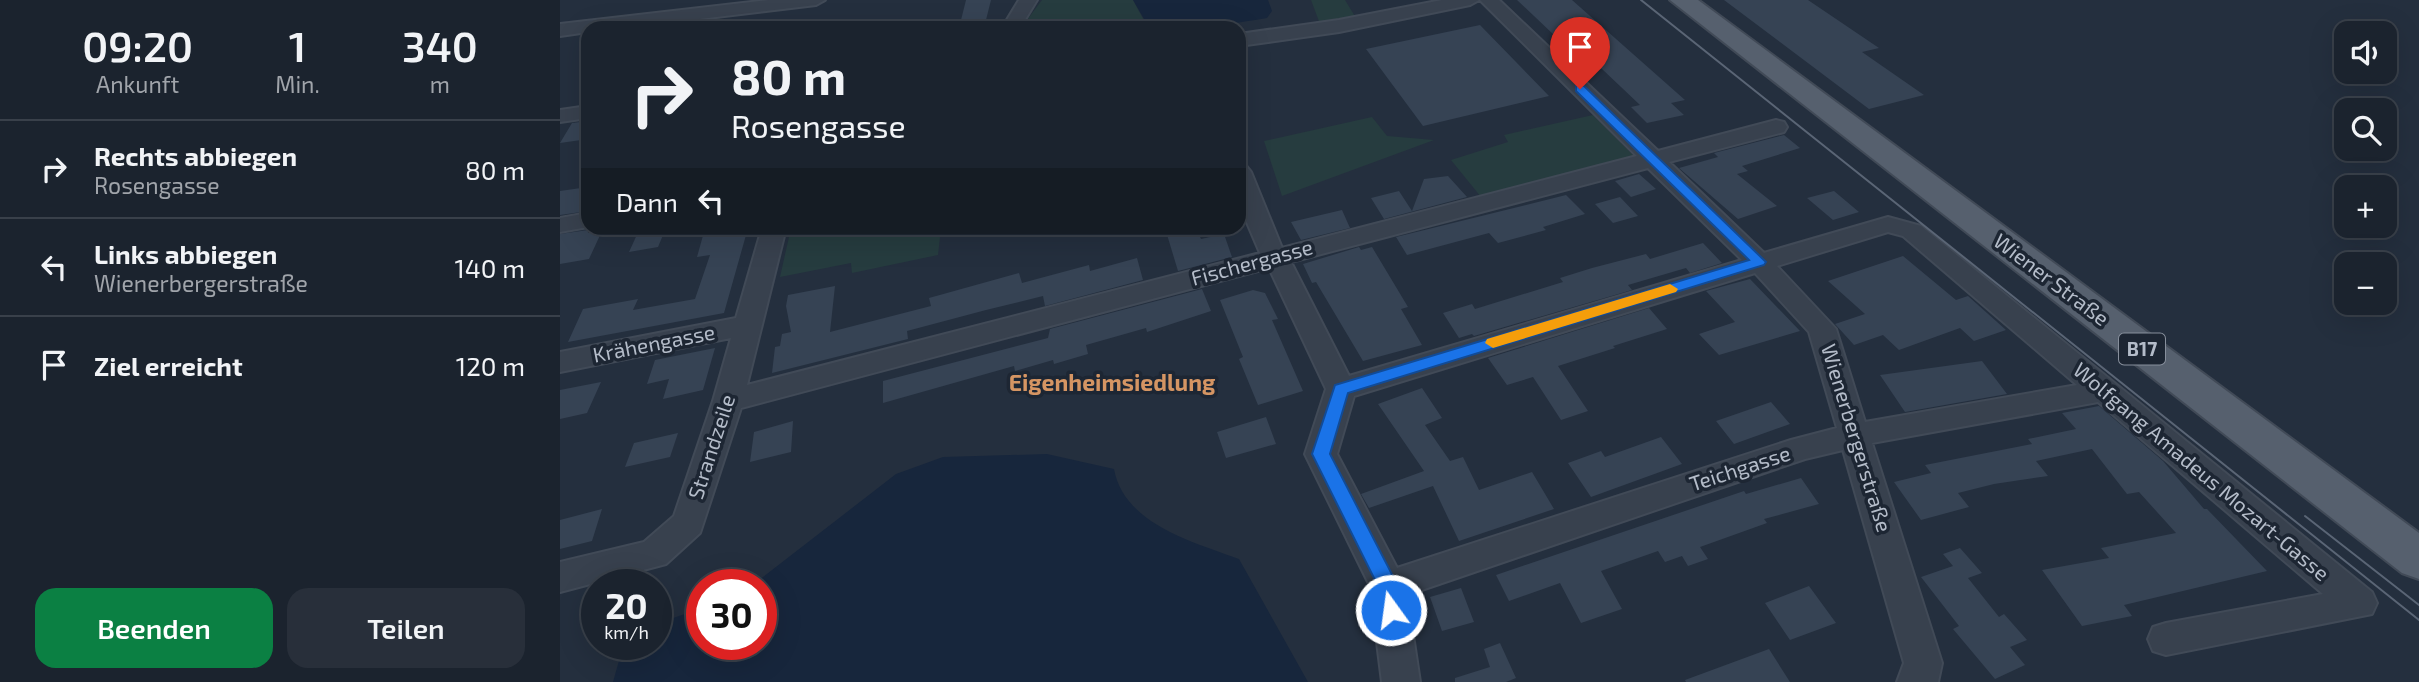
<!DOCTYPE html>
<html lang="de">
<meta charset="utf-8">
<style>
:root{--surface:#1b232e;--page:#282f3a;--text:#f1f3f6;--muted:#a0a4aa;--line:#39404a;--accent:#0b8043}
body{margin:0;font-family:"Exo 2",sans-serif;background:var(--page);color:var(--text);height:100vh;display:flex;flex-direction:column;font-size:26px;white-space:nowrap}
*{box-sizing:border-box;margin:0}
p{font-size:23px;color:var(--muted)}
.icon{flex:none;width:38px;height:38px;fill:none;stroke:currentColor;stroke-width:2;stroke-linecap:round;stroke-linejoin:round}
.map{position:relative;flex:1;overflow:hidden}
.sheet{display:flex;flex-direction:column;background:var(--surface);width:560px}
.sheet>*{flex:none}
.top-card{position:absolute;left:21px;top:21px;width:665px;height:214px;border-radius:21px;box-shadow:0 7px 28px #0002,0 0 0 2px var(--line);background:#1b232e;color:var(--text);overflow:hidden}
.controls{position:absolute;left:1774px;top:21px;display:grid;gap:14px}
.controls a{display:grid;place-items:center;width:63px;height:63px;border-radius:14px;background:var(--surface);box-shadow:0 7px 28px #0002,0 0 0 2px var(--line);font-size:35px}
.speed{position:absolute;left:21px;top:569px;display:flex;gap:14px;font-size:35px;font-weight:700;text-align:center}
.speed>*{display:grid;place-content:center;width:91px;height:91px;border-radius:50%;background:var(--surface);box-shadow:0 7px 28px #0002,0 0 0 2px var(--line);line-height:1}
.speed small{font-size:18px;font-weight:400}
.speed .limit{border:10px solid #d22;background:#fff;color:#111}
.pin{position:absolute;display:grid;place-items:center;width:60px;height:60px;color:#fff;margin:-72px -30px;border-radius:50% 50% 50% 0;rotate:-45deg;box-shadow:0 0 7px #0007}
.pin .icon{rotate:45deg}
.me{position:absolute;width:77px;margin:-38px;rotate:346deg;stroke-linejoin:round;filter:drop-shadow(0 0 5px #0008)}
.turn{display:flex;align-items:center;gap:24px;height:147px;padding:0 35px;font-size:32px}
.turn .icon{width:91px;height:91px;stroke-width:2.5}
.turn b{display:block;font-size:49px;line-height:60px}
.then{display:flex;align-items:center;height:66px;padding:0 35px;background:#0003;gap:14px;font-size:26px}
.eta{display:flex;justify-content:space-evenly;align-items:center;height:119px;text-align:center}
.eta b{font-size:42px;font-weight:600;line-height:49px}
.primary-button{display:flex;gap:14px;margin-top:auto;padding:14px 35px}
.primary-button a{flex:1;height:80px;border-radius:21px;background:var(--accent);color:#fff;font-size:28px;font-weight:600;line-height:80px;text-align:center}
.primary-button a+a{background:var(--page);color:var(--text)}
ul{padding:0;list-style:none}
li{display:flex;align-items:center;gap:21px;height:98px;padding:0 35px;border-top:2px solid var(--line)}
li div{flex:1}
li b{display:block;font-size:26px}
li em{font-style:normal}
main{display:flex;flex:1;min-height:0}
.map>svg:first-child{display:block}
.green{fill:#263c3f}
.water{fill:#17263c}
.building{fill:#364354}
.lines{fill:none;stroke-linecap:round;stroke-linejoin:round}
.street-casing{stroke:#414a57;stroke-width:4}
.primary-casing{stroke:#414a57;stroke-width:4}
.street{fill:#38414e;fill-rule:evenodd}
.primary{fill:#56606e;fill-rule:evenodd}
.tram{stroke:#5a6575;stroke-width:2}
.route{fill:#1a73e8;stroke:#114b97;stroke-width:2}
.slow{fill:#f59e0b}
.labels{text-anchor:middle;stroke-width:7;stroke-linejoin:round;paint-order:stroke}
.shield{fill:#1d2633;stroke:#878f9c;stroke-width:2}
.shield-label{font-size:19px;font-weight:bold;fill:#b4bcc9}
.street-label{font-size:21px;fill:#b4bcc9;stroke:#1d2633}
.neighbourhood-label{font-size:23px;font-weight:bold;fill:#d59563;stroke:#1d2633}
</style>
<main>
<section class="sheet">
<div class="eta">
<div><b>09:20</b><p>Ankunft</p></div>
<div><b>1</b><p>Min.</p></div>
<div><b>340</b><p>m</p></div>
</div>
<ul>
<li><svg class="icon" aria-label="right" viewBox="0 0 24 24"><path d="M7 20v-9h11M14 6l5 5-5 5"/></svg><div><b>Rechts abbiegen</b><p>Rosengasse</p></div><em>80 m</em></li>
<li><svg class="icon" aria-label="left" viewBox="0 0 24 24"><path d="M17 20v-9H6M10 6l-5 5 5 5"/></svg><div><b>Links abbiegen</b><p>Wienerbergerstraße</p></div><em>140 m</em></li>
<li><svg class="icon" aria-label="arrive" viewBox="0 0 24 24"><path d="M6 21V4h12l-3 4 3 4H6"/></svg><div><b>Ziel erreicht</b></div><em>120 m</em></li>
</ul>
<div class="primary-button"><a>Beenden</a><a>Teilen</a></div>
</section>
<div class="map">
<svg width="1859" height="682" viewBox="0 0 1859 682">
<rect width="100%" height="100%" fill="#242f3e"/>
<path class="green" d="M482,0H573L588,28H461Z
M751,0H785L796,18L760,24Z
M161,16L156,28H67Z
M1033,115L1075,157L921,197L891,160L948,142L944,135Z
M812,117L827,136L874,140L722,196L704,141Z
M231,228H381L378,255L292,273L291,263L220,277Z"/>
<path class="water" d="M573,0H708L712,11L707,18C668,24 626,34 587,24Z
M487,454L554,469C564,524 633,542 679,559L748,682H53L60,657L72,644H96V624L142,608V644H201V584H194L336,474L383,457Z"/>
<path class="building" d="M406,0H431L424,28H399Z
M957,0H1012L1125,100L1111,103L1124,115L1087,123L1071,107L1080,105L1004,33L994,35Z
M1164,0H1248L1319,48L1302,52L1364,95L1309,109Z
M920,25L989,96L863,126L806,49Z
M28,121V139L0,143L12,123Z
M1224,135L1240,148L1182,166L1188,171L1177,174L1217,206L1178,219L1119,168L1158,157L1154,153Z
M1079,174L1096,189L1071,197L1055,181Z
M888,176L907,197L824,219L811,198L839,191L852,211L864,179Z
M28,187V211L0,215V191Z
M1274,191L1299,212L1273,220L1247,198Z
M1006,195L1025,214L983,227L986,230L938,243L929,233L847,255L836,237Z
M1060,197L1078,216L1053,223L1035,204Z
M782,210L790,228L741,240L731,222Z
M80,228H106L98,247L69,252Z
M171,228H188L164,313L8,342L23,309L78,299L73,310L135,299L150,255L137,257L144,232Z
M605,228H636L641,239L664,234L672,257L618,271Z
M28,230V233L42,231L29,259L0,264V234Z
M1143,243L1162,263L1130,273L1126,268L1068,285L1072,290L914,336L912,334L899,338L883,313L912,304L915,309L1003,282L1000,278L1032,268L1086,254L1090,259Z
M799,247L801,250L812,247L848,307L841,309L862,345L803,361L756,282L752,283L743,264Z
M1343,256L1396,300L1408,296L1446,330L1414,341L1400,328L1339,350L1323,335L1294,345L1275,324L1305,314L1268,281Z
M577,258L583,280L485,306L483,296L426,310L347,331L348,339L212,373L215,347L220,346L222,334L231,332L226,306L228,295L275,286L270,332L371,306L369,298L459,273L462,283L529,265L530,271Z
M1190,279L1240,331L1159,355L1139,334L1175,322L1146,291Z
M642,289L651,311L587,332L586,328L526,345L528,354L494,364L493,360L455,371L454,366L323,403V381L488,338L490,329Z
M693,290L705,293L718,319L712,320L743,391L698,405L679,359L683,357L660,300Z
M1089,308L1107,329L1053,346L1055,348L998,366L1028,411L1001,420L973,377L947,385L928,358Z
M155,348L143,390L103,399L109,379L87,384L95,360Z
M1422,361L1447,394L1345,412L1320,375Z
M41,382L27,413L0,419V390Z
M862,388L882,418L865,425L890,461L903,457L919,490L972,472L994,509L899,541L873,486L809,508L801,494L864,471L818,404Z
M1211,402L1230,424L1174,444L1156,421Z
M1539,406L1603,461L1644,509H1647L1707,571L1564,605L1572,616L1522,626L1482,570L1549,558L1541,548L1616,533L1579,492L1567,494L1532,449L1476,461L1488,476L1434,484L1398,493L1409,507L1361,520L1334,482L1371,473L1365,465L1472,444L1468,439L1516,429L1502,413Z
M706,417L716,444L666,458L657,432Z
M233,421L231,452L190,462L194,432Z
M118,433L110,457L65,467L74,443Z
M1101,437L1122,464L1031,497L1008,463L1041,451L1045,457Z
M1241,478L1259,504L1204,519L1207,523L1140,547L1148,559L1128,566L1122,556L1105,562L1098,551L1041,571L1062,609L1021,623L1000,583L949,601L936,575L1184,491L1186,494Z
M42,509L32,541L0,549V520Z
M1400,548L1422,573L1408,578L1439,617L1444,614L1467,640L1450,647L1465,665L1435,679L1393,629L1399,626L1361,577L1393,566L1383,554Z
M1249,586L1276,623L1230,640L1205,603Z
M901,588L914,622L882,631L870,597Z
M940,643L956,678L946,682H895V678L930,667L924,649Z
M1209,649L1230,682H1126L1125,680Z"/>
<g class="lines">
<g class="street-casing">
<path id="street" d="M209,0H265L256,5L65,28H28V32L0,36V24Z
M459,0H477L460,28H442Z
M882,0H919L910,5L779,32L679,46V34L779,20Z
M920,0H939L1098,151L1216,120L1224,122L1227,127L1224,132L1109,162L1204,253L1328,217L1361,226L1812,592L1817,603L1812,614L1606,655L1593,651L1588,639L1593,627L1606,623L1763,594L1538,402L1312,443L1382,663L1378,682H1337L1344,663L1283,450L1245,459L847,595L860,682H822L810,586L745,454L766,389L709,268L181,408L140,533L106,564L0,592V562L84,542L114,516L153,401L171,338L0,372V352L176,318L202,228H226L187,385L700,253L679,204V165L687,167L691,172L722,248L1077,156ZM1088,168L1182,260L789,376L731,262ZM1328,232L1343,236L1517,385L1305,422L1276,329L1217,266ZM1195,273L1249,332L1277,428L1231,440L837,568L777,454L794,396Z
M28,106V118L0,122V110Z
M28,213V227L0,232V218Z"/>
</g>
<g class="primary-casing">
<path id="primary" d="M1110,0H1138L1859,533V579L1842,573Z"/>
</g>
<use href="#street" class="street"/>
<use href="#primary" class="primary"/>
<path class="tram" d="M1081,0L1859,620
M1745,516L1859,605"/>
</g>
<path class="route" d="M1016,86H1024L1206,262L1204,265L788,393L770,454L838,586L842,610L839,616L831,619L824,616L818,586L752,454L775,385L1189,260L1016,91Z"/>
<path class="slow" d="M1110,284L1118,289L1116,292L933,348L925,343L927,339Z"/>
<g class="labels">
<rect class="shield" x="1559" y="333.5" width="46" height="31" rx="5"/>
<g class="shield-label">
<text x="1582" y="356">B17</text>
</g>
<g class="street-label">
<text transform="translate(692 263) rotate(-15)" y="7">Fischergasse</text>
<text transform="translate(1491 280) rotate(37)" y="7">Wiener Straße</text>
<text transform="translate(94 344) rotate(-11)" y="7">Krähengasse</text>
<text transform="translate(1296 438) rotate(73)" y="7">Wienerbergerstraße</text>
<text transform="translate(152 447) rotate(-72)" y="7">Strandzeile</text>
<text transform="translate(1180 469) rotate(-18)" y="7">Teichgasse</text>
<text transform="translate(1641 472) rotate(40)" y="7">Wolfgang Amadeus Mozart-Gasse</text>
</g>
<g class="neighbourhood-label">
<text x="552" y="391">Eigenheimsiedlung</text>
</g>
</g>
</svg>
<div class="controls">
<a><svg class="icon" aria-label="sound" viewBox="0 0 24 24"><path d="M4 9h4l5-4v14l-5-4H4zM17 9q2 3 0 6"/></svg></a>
<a><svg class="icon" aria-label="search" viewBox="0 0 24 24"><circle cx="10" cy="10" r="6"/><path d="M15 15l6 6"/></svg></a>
<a>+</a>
<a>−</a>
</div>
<div class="speed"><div>20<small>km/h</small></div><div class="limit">30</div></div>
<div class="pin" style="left:1020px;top:89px;background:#d93025"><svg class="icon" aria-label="arrive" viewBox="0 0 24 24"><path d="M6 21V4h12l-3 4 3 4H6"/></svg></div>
<svg class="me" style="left:831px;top:610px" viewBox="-20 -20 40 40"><circle r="17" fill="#1a73e8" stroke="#fff" stroke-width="3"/><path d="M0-11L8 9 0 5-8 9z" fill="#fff"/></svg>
<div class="top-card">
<div class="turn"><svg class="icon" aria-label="right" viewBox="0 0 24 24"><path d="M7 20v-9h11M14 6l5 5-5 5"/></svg><div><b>80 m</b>Rosengasse</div></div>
<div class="then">Dann<svg class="icon" aria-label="left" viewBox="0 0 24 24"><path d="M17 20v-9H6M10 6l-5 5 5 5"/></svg></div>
</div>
</div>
</main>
